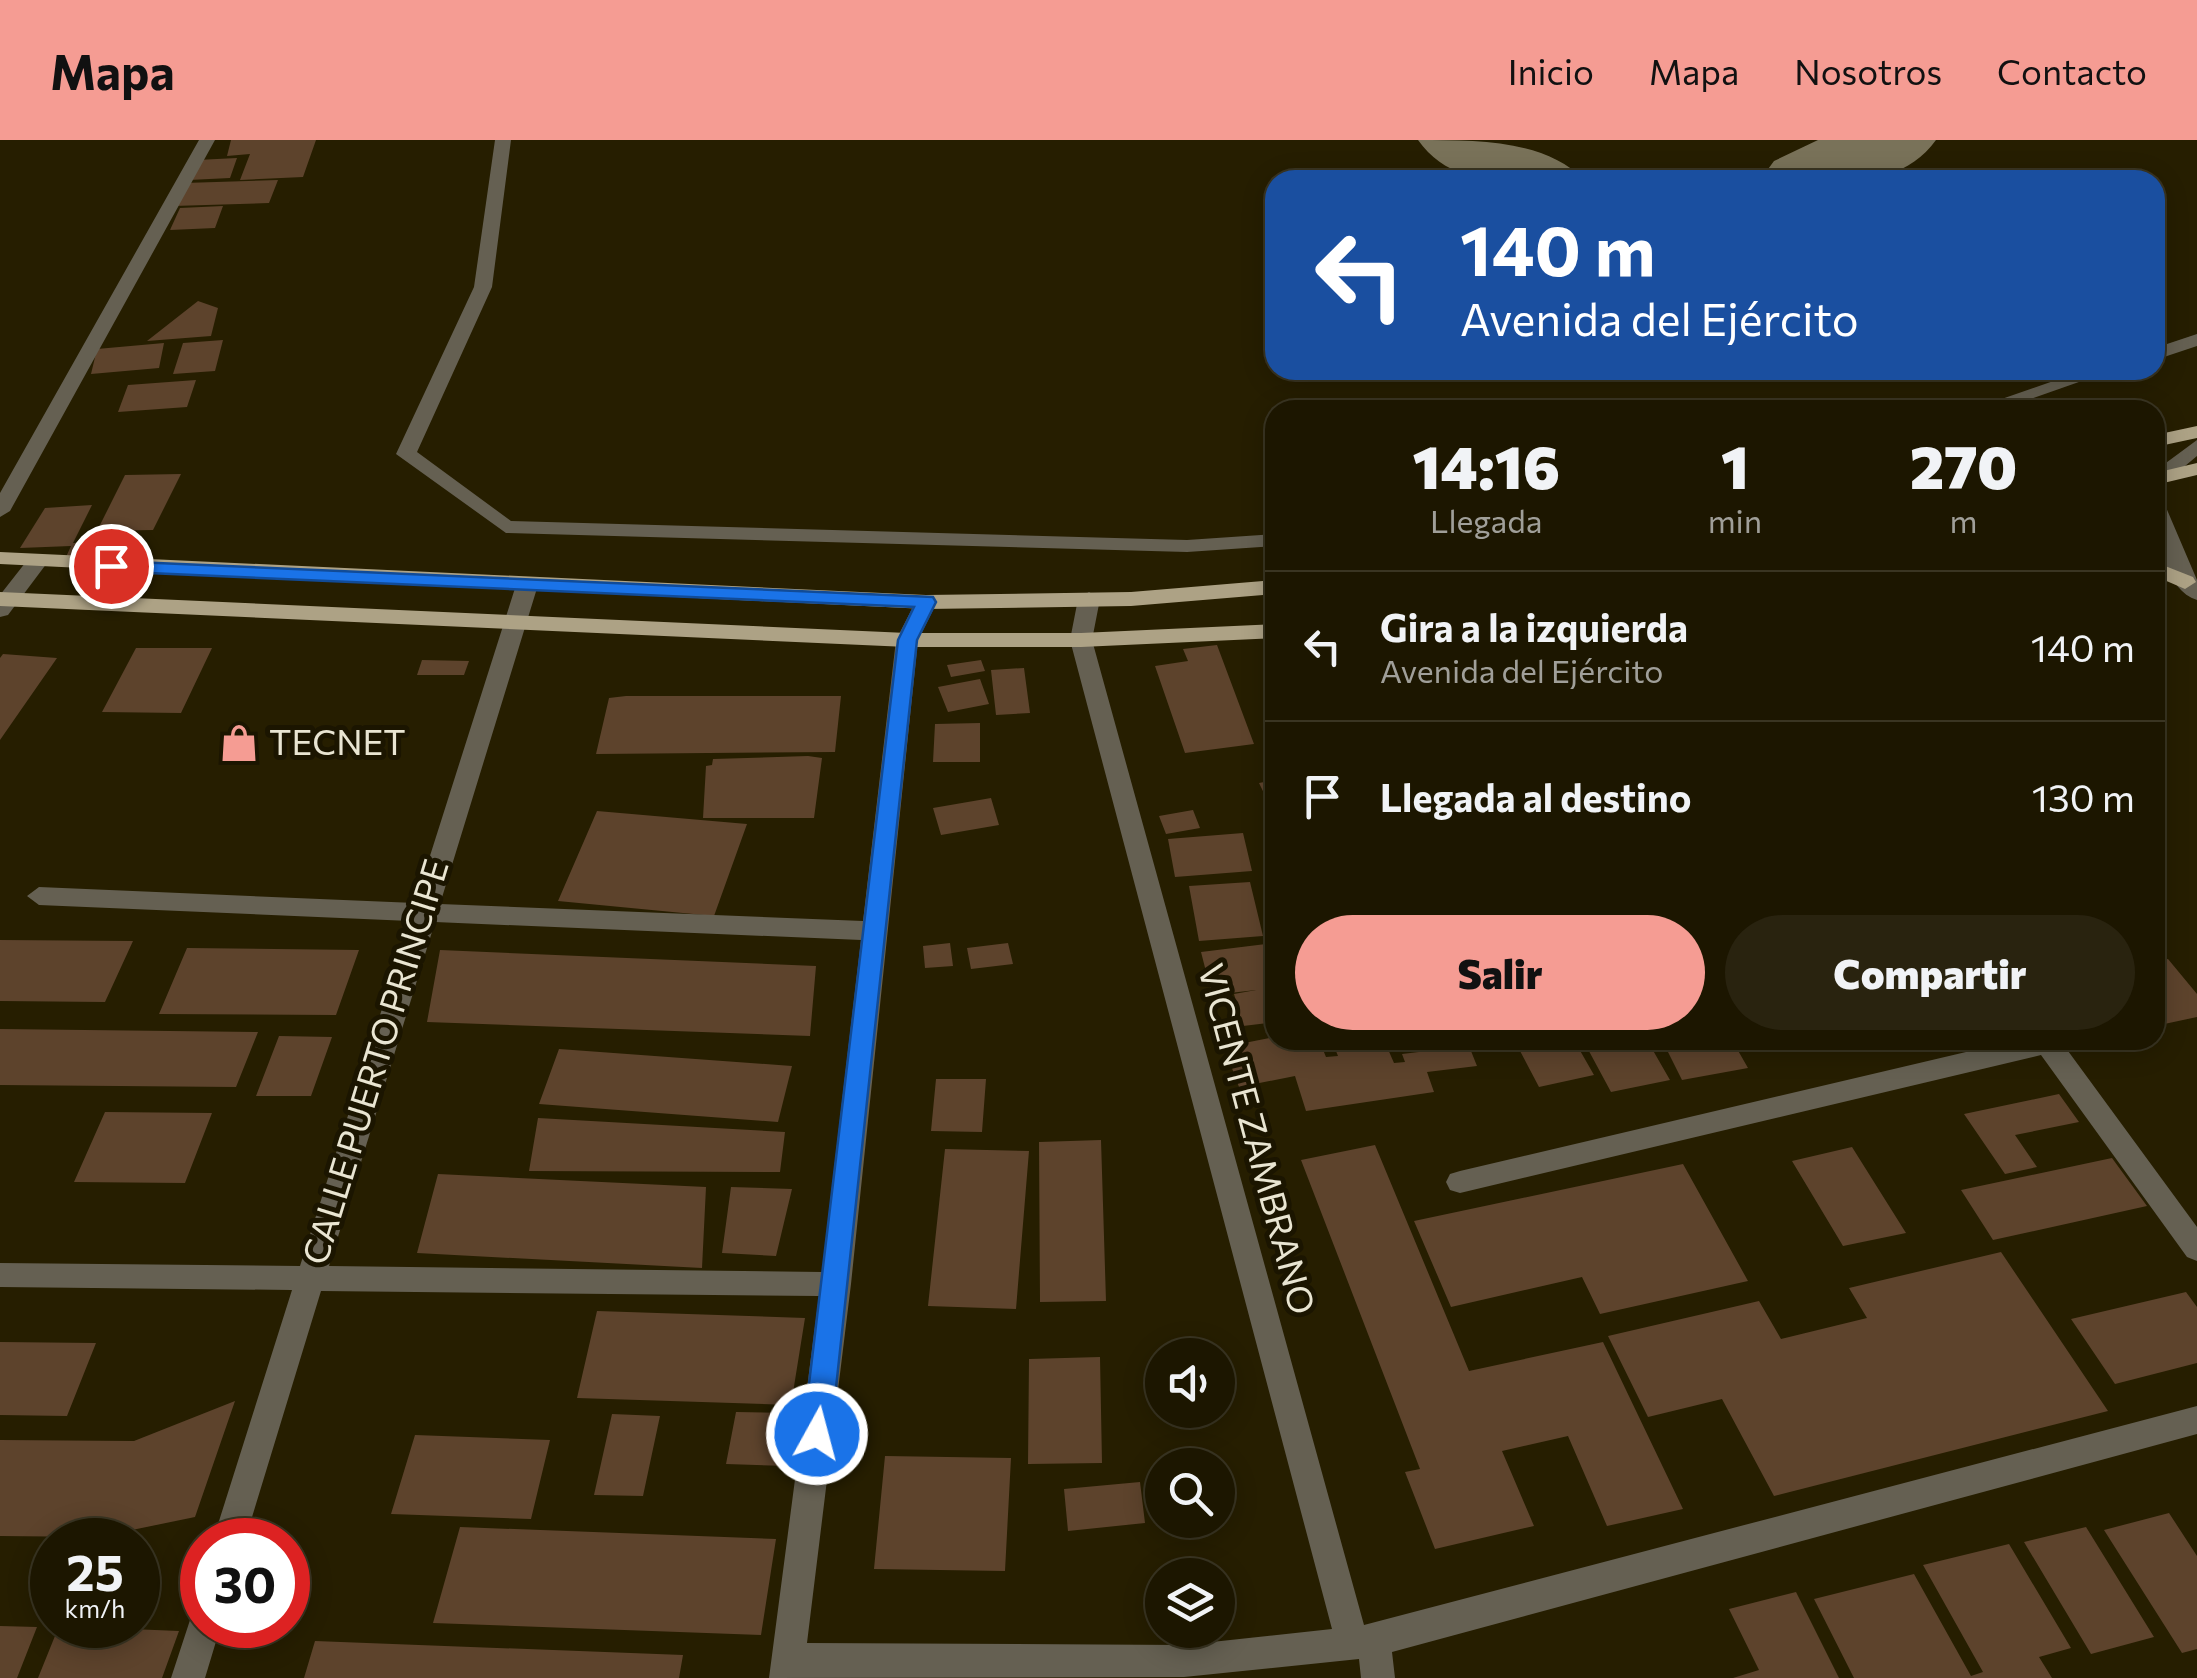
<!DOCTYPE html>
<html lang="es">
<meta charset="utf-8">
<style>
:root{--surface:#1c1600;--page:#29230f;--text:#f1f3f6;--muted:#a09f99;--line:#3a3522;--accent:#f59c93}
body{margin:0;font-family:Commissioner,sans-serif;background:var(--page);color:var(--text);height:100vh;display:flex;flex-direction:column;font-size:38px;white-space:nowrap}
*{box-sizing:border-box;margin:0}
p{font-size:32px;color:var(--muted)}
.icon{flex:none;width:55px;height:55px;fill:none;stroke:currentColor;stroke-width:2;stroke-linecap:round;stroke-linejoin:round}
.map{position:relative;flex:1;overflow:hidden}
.details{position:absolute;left:1265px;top:260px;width:900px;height:650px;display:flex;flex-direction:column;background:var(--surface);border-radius:30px;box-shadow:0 5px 25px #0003,0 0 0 2px var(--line)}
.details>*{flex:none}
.top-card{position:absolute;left:1265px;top:30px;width:900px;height:210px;border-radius:30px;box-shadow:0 5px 25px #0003,0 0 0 2px var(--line);background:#1a4fa0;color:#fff;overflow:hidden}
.fabs{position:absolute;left:1145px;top:1198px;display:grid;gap:20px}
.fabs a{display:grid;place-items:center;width:90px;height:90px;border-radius:50%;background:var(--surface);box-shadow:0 5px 25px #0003,0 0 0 2px var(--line);font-size:50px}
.speed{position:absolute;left:30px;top:1378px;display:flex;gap:20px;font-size:50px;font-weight:700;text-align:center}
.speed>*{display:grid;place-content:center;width:130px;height:130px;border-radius:50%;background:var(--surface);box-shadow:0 5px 25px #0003,0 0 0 2px var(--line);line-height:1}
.speed small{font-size:25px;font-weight:400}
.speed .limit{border:15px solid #d22;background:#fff;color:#111}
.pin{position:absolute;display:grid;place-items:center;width:85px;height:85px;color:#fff;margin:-42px;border:5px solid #fff;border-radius:50%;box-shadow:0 2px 10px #0007}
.me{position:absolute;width:110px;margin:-55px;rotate:7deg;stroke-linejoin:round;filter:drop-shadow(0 0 8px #0008)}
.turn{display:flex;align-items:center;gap:35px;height:210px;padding:0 30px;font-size:45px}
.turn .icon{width:130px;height:130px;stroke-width:2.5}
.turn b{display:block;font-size:70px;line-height:85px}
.eta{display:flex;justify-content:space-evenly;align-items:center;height:170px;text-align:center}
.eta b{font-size:60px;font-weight:800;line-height:70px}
.action{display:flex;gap:20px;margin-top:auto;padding:20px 30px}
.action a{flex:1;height:115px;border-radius:60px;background:var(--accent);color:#111;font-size:40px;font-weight:800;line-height:115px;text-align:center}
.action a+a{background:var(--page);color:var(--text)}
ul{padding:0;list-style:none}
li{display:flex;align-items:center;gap:30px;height:150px;padding:0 30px;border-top:2px solid var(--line)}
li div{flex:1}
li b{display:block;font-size:38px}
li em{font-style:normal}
header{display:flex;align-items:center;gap:60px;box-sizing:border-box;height:140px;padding:0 50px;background:var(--accent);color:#111}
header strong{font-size:48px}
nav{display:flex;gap:55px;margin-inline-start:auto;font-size:35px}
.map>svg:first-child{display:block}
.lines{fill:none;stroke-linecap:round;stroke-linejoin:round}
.taxiway{fill:#797259;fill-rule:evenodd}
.building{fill:#5d432c}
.minor{fill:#656052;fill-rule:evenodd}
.major{fill:#ada285;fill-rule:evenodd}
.route{fill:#1a73e8;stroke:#114b97;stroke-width:2.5}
.labels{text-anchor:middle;stroke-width:10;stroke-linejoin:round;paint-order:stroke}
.poi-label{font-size:35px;fill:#e9e5d2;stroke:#1b1500;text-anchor:start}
.street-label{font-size:35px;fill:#e9e5d2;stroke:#1b1500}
</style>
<header>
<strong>Mapa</strong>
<nav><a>Inicio</a><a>Mapa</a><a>Nosotros</a><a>Contacto</a></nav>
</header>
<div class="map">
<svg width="2197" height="1538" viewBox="0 0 2197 1538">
<rect width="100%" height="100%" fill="#261e00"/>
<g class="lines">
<path class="taxiway" d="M1418,0C1478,0 1546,0 1584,40C1525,40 1456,54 1418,0Z
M1818,0H1936C1897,55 1820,40 1760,40L1774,21Z"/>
</g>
<path class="building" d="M231,0H316L303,37L240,40L250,14L227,16Z
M237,18L230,38L189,40L197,20Z
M278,40L269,63L173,66L184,43Z
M223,66L215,88L170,90L180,68Z
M198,161L218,168L211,196L147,201Z
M223,200L215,231L173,234L183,203Z
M164,203L159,228L91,234L97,209Z
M196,240L187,267L118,272L128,245Z
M181,334L153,390L97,391L125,335Z
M92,365L73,403L134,400L128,414L66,417L71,406L20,408L45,368Z
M1217,505L1254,604L1185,613L1155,526L1188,521L1183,509Z
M136,508H212L181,573L102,572Z
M3,514L57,518L0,600V518Z
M422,520L469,521L464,535H417Z
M981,520L985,531L951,537L947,525Z
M1024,528L1030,573L996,575L991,530Z
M980,539L989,564L948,572L938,547Z
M626,556H841L835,612L596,614L609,558Z
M980,583V622H933L935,584Z
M808,616L822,618L814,678H703L706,626L712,625L713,619Z
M1275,640V676L1259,643Z
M991,658L999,685L941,695L933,668Z
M1193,670L1200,688L1166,694L1159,676Z
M597,671L747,684L714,776L558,761Z
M1243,693L1252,731L1175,737L1168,699Z
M1250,742L1263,796L1199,801L1189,746Z
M0,800L133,801L105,862L0,861Z
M950,803L953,826L925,828L923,806Z
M1008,803L1013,824L971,829L967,808Z
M1275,803V882L1243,886L1234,854L1256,850L1212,855L1201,812Z
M187,808L359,810L336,875L159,874Z
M440,810L816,826L810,896L427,882Z
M2168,819L2197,854V877L2155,886V821Z
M0,889L258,892L236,947L0,945Z
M279,896L332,897L311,956H256Z
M1275,897L1319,900L1326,917L1338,916L1334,906L1384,900L1394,923L1405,922L1402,914L1469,906L1477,926L1427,932L1434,952L1306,971L1295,936L1239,947L1224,907Z
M1562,900H1574L1594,935L1539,947L1519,909Z
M1583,900H1647L1670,940L1611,952Z
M1662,900H1732L1748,928L1682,940Z
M559,909L792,926L778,982L539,964Z
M936,939H986L982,992L931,991Z
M2059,954L2079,982L2015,995L2037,1027L2005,1034L1964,974Z
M105,972L212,973L185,1043L74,1042Z
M538,978L785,992L780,1032L529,1031Z
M1101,1000L1106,1161L1040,1162L1039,1002Z
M1375,1005L1469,1231L1603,1202L1683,1369L1607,1386L1568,1296L1502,1311L1534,1386L1435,1409L1405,1332L1420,1329L1301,1020Z
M1852,1007L1906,1093L1843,1106L1792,1021Z
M945,1009L1029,1011L1016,1169L928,1166Z
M2112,1018L2147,1066L1993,1100L1961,1050Z
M1683,1024L1748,1141L1600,1174L1582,1137L1451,1167L1414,1081Z
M438,1034L706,1047L702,1128L417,1113Z
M731,1047L792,1049L776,1116L722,1113Z
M2001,1112L2108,1271L1774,1356L1722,1259L1648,1277L1608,1196L1759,1161L1781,1199L1867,1178L1849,1148Z
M2186,1152L2197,1167V1223L2115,1244L2071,1179Z
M597,1171L805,1178L791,1265L577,1258Z
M0,1202L96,1203L67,1276L0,1275Z
M1100,1217L1102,1323L1028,1324L1029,1219Z
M235,1261L195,1377L98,1397L0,1396V1300L134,1301Z
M736,1272L795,1273L788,1326L726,1324Z
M612,1274L660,1276L643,1356L594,1355Z
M415,1295L550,1300L531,1379L391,1374Z
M885,1316L1011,1318L1005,1431L874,1429Z
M1140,1342L1145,1383L1068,1391L1064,1349Z
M2169,1373L2197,1416V1509L2182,1513L2104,1390Z
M460,1387L776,1399L761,1495L433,1483Z
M2086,1387L2154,1497L2091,1514L2024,1402Z
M2009,1404L2071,1508L2039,1517L2052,1538H1854L1814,1459L1914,1434L1971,1536L1983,1532L1923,1425Z
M1796,1452L1839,1538H1733L1759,1530L1729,1469Z
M0,1486L37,1487L17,1538H0Z
M59,1486L179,1491L162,1538H38Z
M315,1501L683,1515L679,1538H304Z"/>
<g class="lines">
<path class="minor" d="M199,0H215L10,371L0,377V353Z
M495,0H511L492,147L417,312L511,381L1187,400L1275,394V406L1187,412L506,393L396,314L474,147Z
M2197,194V206L2155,220V208Z
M2085,230H2113L1999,270H1970Z
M2197,300V316L2167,341L2162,355L2155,357V331Z
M2155,359L2165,365L2197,440V460C2163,450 2155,388 2155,359Z
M36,417L47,423L8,475L0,477V455L29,418Z
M527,438L538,445L440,764L863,781L896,500L918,457H934L937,462L918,500L851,1144L807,1503L1184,1505L1332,1489L1070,500L1078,459L1089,452L1100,459L1092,500L1364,1485L2197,1266V1294L1392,1512L1395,1538H1361L1359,1519L1184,1537L769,1538L819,1156L321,1151L245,1400H213L292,1150L0,1147V1123L300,1126L410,781L39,765L27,756L39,747L415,763L516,445ZM435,782L861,800L822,1132L329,1126Z
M2017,900H2060L2197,1087V1121L2187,1117L2041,915L1460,1053L1450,1050L1446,1042L1450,1034L1460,1031Z
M202,1470V1485H221L205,1538H171L192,1474Z"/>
<path class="major" d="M2197,286V298L2155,307V295Z
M2197,323V335L2155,345V333Z
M0,412L926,455L1131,452L1275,440V454L1131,466L926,469L0,424Z
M2155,422L2193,437L2196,442L2185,449L2155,436Z
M0,452L907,493H1081L1275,484V498L1081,507H907L0,466Z"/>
</g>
<path class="route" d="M111,421L933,457L936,462L917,500L831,1294L827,1303L817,1307L807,1303L803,1294L898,500L914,467L104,431L102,426Z"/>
<defs>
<g id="shop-bare" transform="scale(3)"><path d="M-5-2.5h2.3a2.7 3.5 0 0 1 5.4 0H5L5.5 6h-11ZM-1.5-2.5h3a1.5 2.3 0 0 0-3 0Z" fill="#f59c93" stroke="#1b1500" stroke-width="2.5" paint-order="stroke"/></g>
</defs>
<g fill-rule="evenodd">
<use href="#shop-bare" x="239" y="603"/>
</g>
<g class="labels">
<g class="poi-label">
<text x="269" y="615">TECNET</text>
</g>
<g class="street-label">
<text transform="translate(376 922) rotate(-73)" y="12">CALLE PUERTO PRINCIPE</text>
<text transform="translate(1256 999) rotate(75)" y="12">VICENTE ZAMBRANO</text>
</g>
</g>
</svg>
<div class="fabs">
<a><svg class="icon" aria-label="sound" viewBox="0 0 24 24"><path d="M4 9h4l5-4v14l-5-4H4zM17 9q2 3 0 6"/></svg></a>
<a><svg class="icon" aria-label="search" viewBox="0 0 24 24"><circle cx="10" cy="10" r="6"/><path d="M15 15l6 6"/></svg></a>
<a><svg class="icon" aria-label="layers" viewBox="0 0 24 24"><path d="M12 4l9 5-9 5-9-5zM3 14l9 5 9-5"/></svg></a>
</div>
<div class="speed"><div>25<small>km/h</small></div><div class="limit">30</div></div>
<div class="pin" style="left:111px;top:426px;background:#d93025"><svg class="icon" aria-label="arrive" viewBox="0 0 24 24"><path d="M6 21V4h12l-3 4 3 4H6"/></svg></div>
<svg class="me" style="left:817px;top:1294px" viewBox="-20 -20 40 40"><circle r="17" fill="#1a73e8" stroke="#fff" stroke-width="3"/><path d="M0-11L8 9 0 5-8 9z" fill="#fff"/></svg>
<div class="top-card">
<div class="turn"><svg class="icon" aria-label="left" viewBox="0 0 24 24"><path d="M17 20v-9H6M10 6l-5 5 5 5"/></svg><div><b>140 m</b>Avenida del Ejército</div></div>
</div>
<section class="details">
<div class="eta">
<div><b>14:16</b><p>Llegada</p></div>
<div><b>1</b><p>min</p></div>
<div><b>270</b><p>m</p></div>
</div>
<ul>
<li><svg class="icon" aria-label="left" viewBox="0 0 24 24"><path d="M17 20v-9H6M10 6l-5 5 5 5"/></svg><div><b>Gira a la izquierda</b><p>Avenida del Ejército</p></div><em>140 m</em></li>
<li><svg class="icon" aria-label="arrive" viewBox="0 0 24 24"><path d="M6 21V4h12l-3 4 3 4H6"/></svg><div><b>Llegada al destino</b></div><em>130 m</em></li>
</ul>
<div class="action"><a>Salir</a><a>Compartir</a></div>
</section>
</div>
